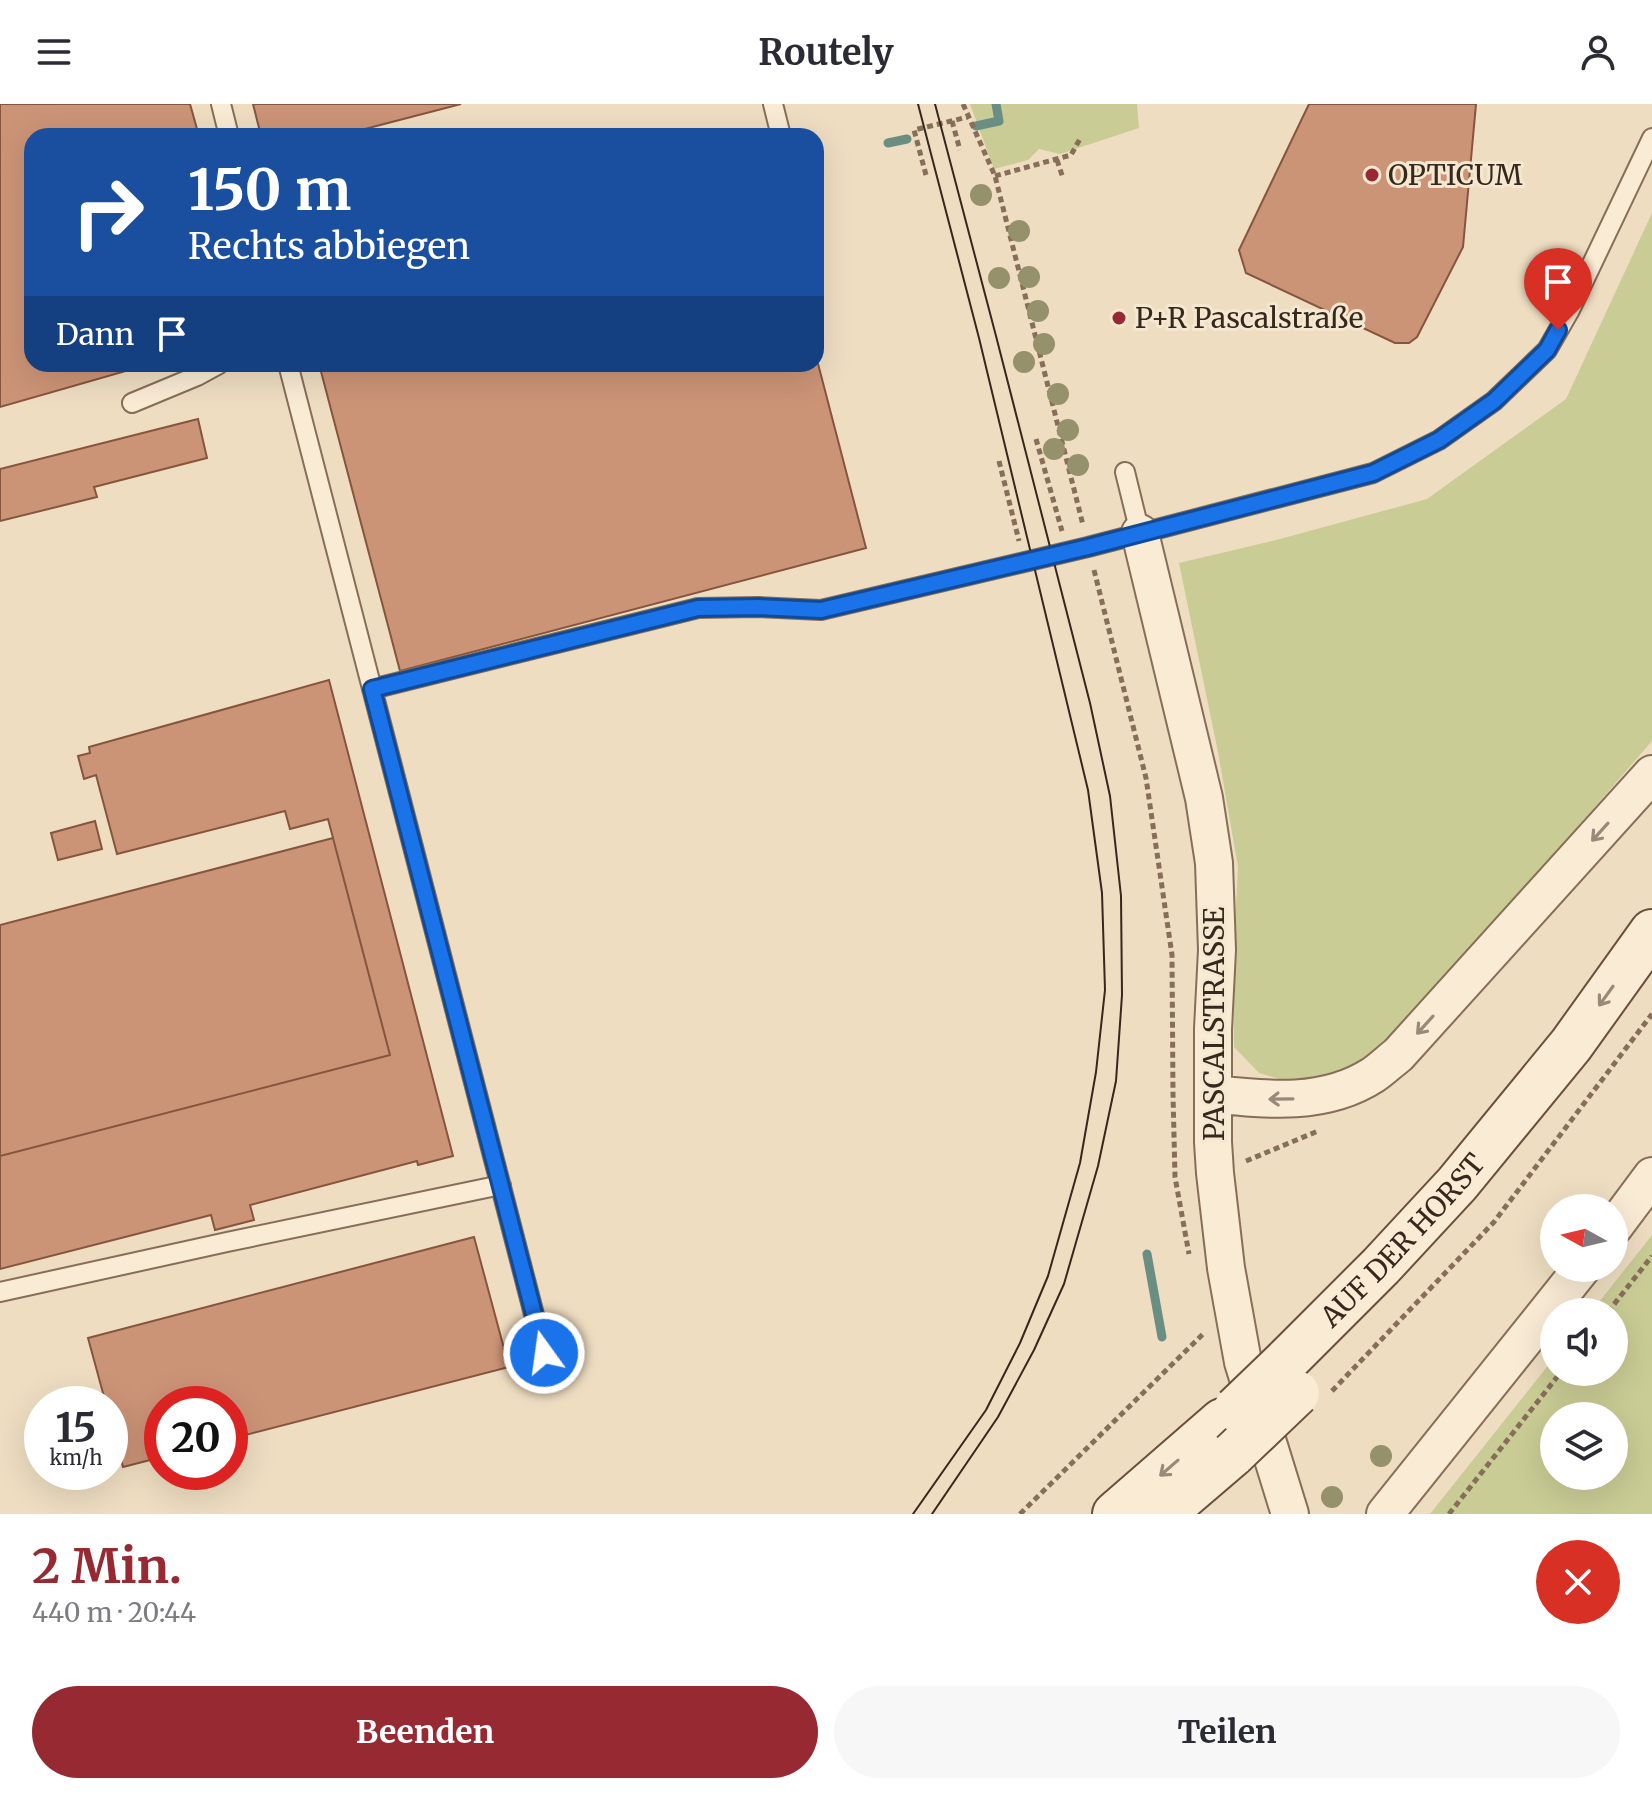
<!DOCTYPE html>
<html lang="de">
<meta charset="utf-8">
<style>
:root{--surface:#fff;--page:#f7f7f7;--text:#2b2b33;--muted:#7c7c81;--accent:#962932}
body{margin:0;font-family:Merriweather,serif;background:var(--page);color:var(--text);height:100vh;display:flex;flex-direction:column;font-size:30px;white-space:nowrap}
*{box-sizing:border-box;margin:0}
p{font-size:26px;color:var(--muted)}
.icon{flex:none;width:44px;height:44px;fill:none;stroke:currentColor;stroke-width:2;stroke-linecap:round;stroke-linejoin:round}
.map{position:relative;height:1410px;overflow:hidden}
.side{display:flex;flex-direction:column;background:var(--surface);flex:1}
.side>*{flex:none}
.hud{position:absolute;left:24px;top:24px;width:800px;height:244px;border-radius:24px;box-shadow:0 8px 32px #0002;background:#1a4fa0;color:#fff;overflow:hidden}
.needle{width:52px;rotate:278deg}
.controls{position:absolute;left:1540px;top:1090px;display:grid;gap:16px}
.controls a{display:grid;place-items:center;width:88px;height:88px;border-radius:50%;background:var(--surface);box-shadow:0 8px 32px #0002;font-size:40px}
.speed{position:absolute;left:24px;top:1282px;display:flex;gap:16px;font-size:40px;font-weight:700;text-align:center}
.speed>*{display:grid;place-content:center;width:104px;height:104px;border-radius:50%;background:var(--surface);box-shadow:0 8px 32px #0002;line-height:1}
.speed small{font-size:20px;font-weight:400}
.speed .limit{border:12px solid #d22;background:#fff;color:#111}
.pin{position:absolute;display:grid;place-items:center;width:68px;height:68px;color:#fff;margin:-82px -34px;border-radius:50% 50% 50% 0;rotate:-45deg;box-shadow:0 0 8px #0007}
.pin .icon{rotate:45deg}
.me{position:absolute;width:88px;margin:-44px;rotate:346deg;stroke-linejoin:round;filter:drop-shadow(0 0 6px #0008)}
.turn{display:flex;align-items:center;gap:28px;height:168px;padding:0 32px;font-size:36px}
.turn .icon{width:104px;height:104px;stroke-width:2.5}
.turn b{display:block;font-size:56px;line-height:68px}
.then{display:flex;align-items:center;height:76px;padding:0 32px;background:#0003;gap:16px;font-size:30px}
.round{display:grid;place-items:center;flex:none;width:84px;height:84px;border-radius:42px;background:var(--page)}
.headline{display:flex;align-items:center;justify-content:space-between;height:136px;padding:0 32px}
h1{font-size:48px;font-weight:700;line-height:60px;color:var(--accent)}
.cta{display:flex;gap:16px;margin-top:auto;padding:16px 32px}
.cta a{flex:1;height:92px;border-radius:48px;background:var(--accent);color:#fff;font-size:32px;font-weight:700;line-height:92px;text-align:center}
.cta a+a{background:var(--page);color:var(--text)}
header{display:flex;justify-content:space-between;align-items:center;height:104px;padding:0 32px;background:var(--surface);font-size:36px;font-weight:700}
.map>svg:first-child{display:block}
.green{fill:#cacc95;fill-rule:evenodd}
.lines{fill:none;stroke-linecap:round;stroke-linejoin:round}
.stream{stroke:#6b8e83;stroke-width:9}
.building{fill:#cc9477;stroke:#86553e;stroke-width:2}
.lane-casing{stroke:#876e59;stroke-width:22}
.street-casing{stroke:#876e59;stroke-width:40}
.secondary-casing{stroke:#694f3c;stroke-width:48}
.path{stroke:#876e59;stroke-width:5;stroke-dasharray:6 4;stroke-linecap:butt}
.lane{stroke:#f9ebd4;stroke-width:18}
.street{stroke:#f9ebd4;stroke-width:36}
.secondary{stroke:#f9ebd4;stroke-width:44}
.tram{stroke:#37271d;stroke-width:2}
.secondary-bridge-casing{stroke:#694f3c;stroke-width:48;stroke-linecap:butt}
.secondary-bridge{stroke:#f9ebd4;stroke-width:44}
.tree{fill:#94916b}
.oneway{stroke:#988978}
.route-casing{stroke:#114b97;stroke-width:20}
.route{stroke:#1a73e8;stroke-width:14}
.poi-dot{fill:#962932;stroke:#f5e8d1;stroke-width:3}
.labels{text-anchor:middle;stroke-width:6;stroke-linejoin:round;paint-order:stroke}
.poi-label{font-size:28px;fill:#37271d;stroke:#f5e8d1;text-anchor:start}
.street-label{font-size:28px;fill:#37271d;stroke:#f5e8d1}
</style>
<header><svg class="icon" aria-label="menu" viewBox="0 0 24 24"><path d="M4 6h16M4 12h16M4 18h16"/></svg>Routely<svg class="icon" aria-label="person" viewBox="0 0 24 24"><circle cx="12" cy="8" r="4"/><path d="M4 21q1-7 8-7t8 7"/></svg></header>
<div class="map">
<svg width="1652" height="1410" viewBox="0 0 1652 1410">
<rect width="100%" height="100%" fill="#eeddc1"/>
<path class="green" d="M970,0H1137L1139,24L1060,50L1039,45L1028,56L994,65Z
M1652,109V637L1414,912L1362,963L1322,973L1286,977L1259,969L1234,943L1233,861L1238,763L1218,648L1179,459L1280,435L1427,395L1566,295Z
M1652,1131V1410H1430L1554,1254V1268H1614V1208H1591ZM1554,1312H1614V1372H1554Z"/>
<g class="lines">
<path class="stream" d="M976,22L999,17L996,0
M888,39L907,35
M1147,1150L1162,1233"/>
</g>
<path class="building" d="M0,0H190L199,32H32V260H150L0,303Z
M253,0H461L338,32H261Z
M1309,0H1476L1463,143L1417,233L1409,239H1395L1246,169L1239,146Z
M816,252L866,444L400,567L319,260H816Z
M198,315L207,354L94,383L97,393L0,417V365Z
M329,576L453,1052L418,1061L417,1057L250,1101L254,1116L215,1126L211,1111L0,1165V1052L390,951L328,715L290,725L285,707L117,750L96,671L84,675L78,652L90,649L89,643Z
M95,717L102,745L58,756L51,729Z
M333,734L390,951L0,1052V821Z
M474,1133L509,1263L230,1335V1300H162V1353L123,1363L110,1316V1300H106L88,1234Z"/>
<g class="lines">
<g class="lane-casing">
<path id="lane" d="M221,0L229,32
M773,0L781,32
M288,260L544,1249
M132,299L197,272L219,260
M1125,368L1140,429
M372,585L698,504L759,503L821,506L1088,443L1373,369L1439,336L1494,297L1547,246L1570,206L1652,34
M0,1188L227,1138L501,1081"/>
</g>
<g class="street-casing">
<path id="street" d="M1140,429L1204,694L1214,759L1217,846L1213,925V1038L1215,1069L1226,1164L1243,1258L1290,1410
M1214,990C1268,996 1325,1002 1373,971C1382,965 1390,957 1398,951L1652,670
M1614,1123L1652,1072
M1385,1410L1582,1164"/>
</g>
<g class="secondary-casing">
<g id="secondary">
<path id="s1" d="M1286,1257L1381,1162L1457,1080L1571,941L1652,828"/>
<path d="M1115,1410L1222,1317"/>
<path d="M1163,1410L1233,1350"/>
</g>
</g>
<path class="path" d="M963,0L995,72L1083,421
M952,17L960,46
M1057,56L1063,74
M926,71L914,26L968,13
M995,72L1071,51L1081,33
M1036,335L1062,427
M999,357L1019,437
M1094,466L1146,674L1172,851L1173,990L1175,1073L1189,1150
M1246,1057L1318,1027
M1608,1208L1652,1152
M1332,1287L1494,1118L1652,910
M1020,1410L1205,1228
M1449,1410L1561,1268"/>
<use href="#lane" class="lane"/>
<use href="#street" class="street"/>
<use href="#secondary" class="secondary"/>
<path class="tram" d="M913,1410L986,1306L1020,1239L1048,1172L1080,1059L1096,968L1105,886L1102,789L1088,686L979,234L918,0
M932,1410L998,1313L1034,1246L1064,1180L1098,1062L1116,977L1122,891L1121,792L1110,692L1090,599L996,232L935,0"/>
<g class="secondary-bridge-casing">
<path id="secondary-bridge" d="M1236,1305L1286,1257
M1233,1350L1297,1289"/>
</g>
<use href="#secondary-bridge" class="secondary-bridge"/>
</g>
<g class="tree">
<circle cx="981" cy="91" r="11"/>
<circle cx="1019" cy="127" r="11"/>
<circle cx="1029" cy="173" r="11"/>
<circle cx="999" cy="174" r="11"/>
<circle cx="1038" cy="207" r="11"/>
<circle cx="1044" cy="240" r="11"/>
<circle cx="1024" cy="258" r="11"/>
<circle cx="1058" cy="290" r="11"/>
<circle cx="1068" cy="326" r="11"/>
<circle cx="1054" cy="345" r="11"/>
<circle cx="1078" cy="361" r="11"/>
<circle cx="1381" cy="1352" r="11"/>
<circle cx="1332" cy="1393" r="11"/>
</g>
<defs><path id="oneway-shaft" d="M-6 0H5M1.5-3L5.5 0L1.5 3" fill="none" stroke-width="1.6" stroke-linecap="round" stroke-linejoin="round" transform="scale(2)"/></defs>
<g class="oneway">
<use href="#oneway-shaft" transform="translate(1600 728) rotate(132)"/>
<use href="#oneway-shaft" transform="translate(1606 892) rotate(126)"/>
<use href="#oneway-shaft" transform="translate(1425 921) rotate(132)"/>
<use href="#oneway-shaft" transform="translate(1281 995) rotate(179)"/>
<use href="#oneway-shaft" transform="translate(1169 1364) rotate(139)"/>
</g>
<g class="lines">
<g class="route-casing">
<path id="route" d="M544,1249L372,585L698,504L759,503L821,506L1088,443L1373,369L1439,336L1494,297L1547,246L1558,226"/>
</g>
<use href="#route" class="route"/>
</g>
<g class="poi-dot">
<circle cx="1372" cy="71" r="8"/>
<circle cx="1119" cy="214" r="8"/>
</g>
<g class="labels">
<g class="poi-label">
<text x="1388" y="81">OPTICUM</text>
<text x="1135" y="224">P+R Pascalstraße</text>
</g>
<g class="street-label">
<text transform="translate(1214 920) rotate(-90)" y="10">PASCALSTRASSE</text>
<text dy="10" stroke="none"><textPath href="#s1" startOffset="168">AUF DER HORST</textPath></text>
</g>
</g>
</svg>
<div class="controls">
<a><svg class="needle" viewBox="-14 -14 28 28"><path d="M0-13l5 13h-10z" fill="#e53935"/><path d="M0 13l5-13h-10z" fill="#7c7c81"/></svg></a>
<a><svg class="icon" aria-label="sound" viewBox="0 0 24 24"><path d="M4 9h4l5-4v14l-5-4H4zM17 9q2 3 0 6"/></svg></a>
<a><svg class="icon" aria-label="layers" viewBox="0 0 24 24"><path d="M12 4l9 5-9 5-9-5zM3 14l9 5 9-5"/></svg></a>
</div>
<div class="speed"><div>15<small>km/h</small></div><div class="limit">20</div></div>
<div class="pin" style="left:1558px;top:226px;background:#d93025"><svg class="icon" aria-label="arrive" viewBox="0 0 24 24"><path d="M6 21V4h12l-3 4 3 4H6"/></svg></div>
<svg class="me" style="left:544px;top:1249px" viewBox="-20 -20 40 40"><circle r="17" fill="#1a73e8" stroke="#fff" stroke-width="3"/><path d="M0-11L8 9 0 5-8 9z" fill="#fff"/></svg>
<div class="hud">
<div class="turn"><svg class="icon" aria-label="right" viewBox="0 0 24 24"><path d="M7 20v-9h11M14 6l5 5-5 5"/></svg><div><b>150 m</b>Rechts abbiegen</div></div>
<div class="then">Dann<svg class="icon" aria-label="arrive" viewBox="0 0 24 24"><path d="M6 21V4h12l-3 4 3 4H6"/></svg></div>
</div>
</div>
<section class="side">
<div class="headline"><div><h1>2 Min.</h1><p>440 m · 20:44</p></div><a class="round" style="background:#d93025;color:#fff"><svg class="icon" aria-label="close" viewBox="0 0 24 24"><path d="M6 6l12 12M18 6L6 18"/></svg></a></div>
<div class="cta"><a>Beenden</a><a>Teilen</a></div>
</section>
